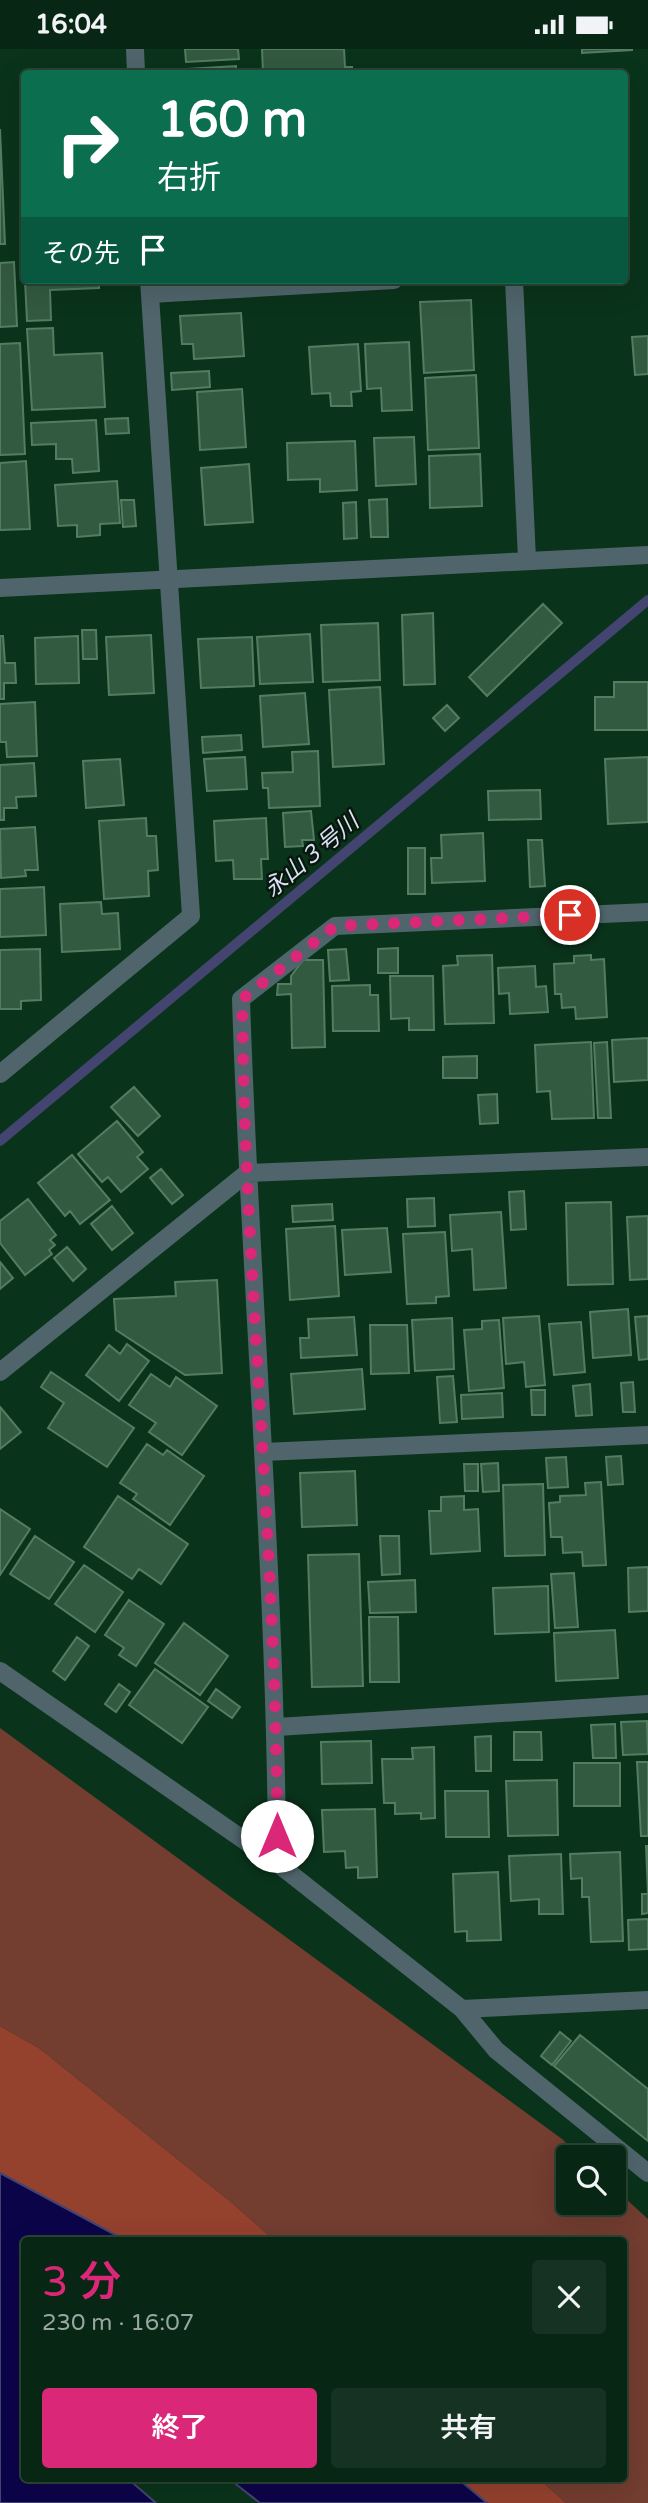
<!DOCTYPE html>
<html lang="ja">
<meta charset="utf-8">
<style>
:root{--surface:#082614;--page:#163222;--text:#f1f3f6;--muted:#98a5a0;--line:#294334;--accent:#db2777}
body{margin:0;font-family:"Varela Round","Noto Sans JP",sans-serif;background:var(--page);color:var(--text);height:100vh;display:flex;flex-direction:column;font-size:26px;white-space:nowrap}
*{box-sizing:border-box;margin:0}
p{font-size:23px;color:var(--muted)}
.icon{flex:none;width:38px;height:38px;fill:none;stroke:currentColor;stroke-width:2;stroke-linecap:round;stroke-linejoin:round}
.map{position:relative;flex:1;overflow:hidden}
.side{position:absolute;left:21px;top:2188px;width:606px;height:245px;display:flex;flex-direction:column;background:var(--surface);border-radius:7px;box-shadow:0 7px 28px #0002,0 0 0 2px var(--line)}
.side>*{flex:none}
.banner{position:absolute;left:21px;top:21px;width:607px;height:214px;border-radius:7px;box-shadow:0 7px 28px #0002,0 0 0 2px var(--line);background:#0b6e4f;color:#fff;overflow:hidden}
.fabs{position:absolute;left:556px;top:2096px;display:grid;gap:14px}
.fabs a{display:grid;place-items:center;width:70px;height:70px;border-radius:7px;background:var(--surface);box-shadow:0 7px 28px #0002,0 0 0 2px var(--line);font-size:35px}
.pin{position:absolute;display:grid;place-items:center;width:60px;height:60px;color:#fff;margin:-30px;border:4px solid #fff;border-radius:50%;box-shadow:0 2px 7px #0007}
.me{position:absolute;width:77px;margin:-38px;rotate:0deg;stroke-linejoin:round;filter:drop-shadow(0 0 5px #0008)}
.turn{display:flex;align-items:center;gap:24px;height:147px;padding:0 21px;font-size:32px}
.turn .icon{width:91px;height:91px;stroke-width:2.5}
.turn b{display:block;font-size:49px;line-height:60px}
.then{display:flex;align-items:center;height:66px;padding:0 21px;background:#0003;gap:14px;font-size:26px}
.round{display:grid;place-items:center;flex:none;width:74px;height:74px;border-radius:7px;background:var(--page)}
.overview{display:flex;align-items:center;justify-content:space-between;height:119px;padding:0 21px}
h1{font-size:42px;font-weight:600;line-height:52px;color:var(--accent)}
.button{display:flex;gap:14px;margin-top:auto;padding:14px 21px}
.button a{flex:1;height:80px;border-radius:7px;background:var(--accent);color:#fff;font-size:28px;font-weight:600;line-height:80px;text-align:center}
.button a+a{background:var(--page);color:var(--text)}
.status{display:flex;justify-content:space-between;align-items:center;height:49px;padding:0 35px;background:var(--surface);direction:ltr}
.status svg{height:19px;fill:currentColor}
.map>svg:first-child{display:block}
.green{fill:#733d30}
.forest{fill:#94412e}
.water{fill:#0c0449;stroke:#434470;stroke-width:2}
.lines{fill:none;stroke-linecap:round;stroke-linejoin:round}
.stream{stroke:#434470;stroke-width:10}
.building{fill:#325a40;stroke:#547c60;stroke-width:2}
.street{stroke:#4f656b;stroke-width:18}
.route{stroke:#db2777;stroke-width:12;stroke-dasharray:0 21.6}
.labels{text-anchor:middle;stroke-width:5;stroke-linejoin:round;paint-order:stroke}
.water-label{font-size:23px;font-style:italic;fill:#dbe1f6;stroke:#07170c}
</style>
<div class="status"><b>16:04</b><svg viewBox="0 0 49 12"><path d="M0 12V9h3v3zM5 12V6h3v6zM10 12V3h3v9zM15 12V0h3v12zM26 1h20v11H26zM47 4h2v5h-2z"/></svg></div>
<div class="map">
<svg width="648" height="2454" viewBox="0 0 648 2454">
<rect width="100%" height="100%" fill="#0a331b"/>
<path class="green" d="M0,1679L562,2090L582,2109H569V2154H614V2139L648,2170V2454H566L538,2429H623V2191H274L231,2153L39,1999L0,1977Z"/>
<path class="forest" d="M0,1977L39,1999L231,2153L274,2191H125L0,2124Z
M457,2429H538L566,2454H487Z"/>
<path class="water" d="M0,2124L125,2191H24V2429H127L156,2454H0Z
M228,2429H457L487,2454H260Z"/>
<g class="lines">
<path class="stream" d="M0,1092L648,551"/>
</g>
<path class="building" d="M185,0H238L239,10L186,13Z
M262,0H344L345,18H352V24H263Z
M582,0H632V1L582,4Z
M236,17V24H188V20Z
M0,80L5,195H0Z
M14,213L17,277L0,278V214Z
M25,231H99V239L50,241L51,271L27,272Z
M471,251L474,321L424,324L420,253Z
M241,264L244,307L194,310L193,295H182L180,267Z
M53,279L54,306L102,304L105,358L32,361L27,280Z
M648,287V325L635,326L632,288Z
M409,293L412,361L382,362L381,339L367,340L365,295Z
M20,294L25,405L0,406V295Z
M358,295L361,342L351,343L352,357H331L330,344L312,345L309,298Z
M209,322L210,338L172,341L171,324Z
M476,326L479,399L428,401L425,329Z
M242,340L246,398L200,401L197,343Z
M128,369L129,384L106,385L105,370Z
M96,371L99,422L73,424L72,410H56V395L32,396L31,374Z
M414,388L416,435L376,437L374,389Z
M355,392L357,441L320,443V430L288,431L287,394Z
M480,405L482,457L430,459L429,407Z
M26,412L30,480L0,481V414Z
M249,415L253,473L205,476L201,419Z
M117,432L120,474L100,475V486L77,488V476L58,477L55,436Z
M387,450L388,488H371L369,451Z
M121,451H134L136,477L123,478Z
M356,453L357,489L344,490L343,454Z
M543,555L562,574L487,647L469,628Z
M433,564L435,635L404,636L402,566Z
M378,574L380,631L323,633L321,576Z
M82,581H96L97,610H83Z
M310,585L313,633L260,635L257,588Z
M151,586L154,644L109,646L106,588Z
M0,587H3L5,614H15L16,634H4V650H0Z
M78,587L79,634L36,635L35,589Z
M252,588L254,637L201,639L198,590Z
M614,633H648V681H595V648H614Z
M380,638L384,715L333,718L329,641Z
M305,644L309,695L263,698L260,647Z
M35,653L37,707L7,708L6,693H0V655Z
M447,656L459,669L445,682L433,669Z
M241,686L242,701L203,704L202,688Z
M318,702L320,757L269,759L268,739H263L262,724L293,723L292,703Z
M245,708L247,740L207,742L204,710Z
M648,708V773L608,775L605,710Z
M120,710L124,756L86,759L83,712Z
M34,714L36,747L16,748L17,759H4V771H0V716Z
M540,741L541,770L489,771L488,742Z
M311,762L314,791H302L303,797L285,798L283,764Z
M146,769L147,787H156L158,821L148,822L149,847L104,850L99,772Z
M266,769L268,810H261L262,830H234L233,811L216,812L214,772Z
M35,778L38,821H25L26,827L1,829L0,780Z
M483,784L485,832L432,834L431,809H442L441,786Z
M528,791H542L545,837L530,838Z
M408,799H425V845H408Z
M44,838L46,886L0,888V840Z
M101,853L102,865L118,864L120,900L62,903L60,855Z
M398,899V924H378V900Z
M40,900L41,951L21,952V960H0V901Z
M346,900L349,931L330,932L328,901Z
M492,906L494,974L445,975L443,917L458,916L457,907Z
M591,906V911L604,910L607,968L576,970L575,958L562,959L561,945H555L554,915L574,914V907Z
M303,911H323L325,998L292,999L291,945L277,946L278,935H291V927Z
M535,917L536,938L546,937L548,963L510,965L509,944L499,945L498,919Z
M390,927H433L434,981H409V969L391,970Z
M370,936V946H378L379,982H333L332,937Z
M648,989V1031L614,1033L612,991Z
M591,993L594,1069L552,1070L550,1042L537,1043L535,996Z
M607,993L611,1069H598L594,994Z
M477,1007V1029H443V1008Z
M134,1038L160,1067L138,1087L111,1058Z
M497,1045L498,1074L480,1075L478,1046Z
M117,1072L143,1103L137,1108L148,1120L121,1143L108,1128L102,1133L78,1105Z
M72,1106L110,1151L80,1175L70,1162L65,1167L38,1134Z
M161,1120L183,1146L172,1155L150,1129Z
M524,1142L526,1180L511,1181L509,1143Z
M434,1149L435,1177L408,1178L407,1150Z
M28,1150L56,1186L50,1191L55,1196L49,1201L52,1205L25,1226L0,1194V1172Z
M611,1153L613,1235L568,1236L566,1154Z
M332,1155L333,1171L293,1173L292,1157Z
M112,1157L133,1184L112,1201L91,1175Z
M501,1163L506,1239L474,1241L472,1200L452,1202L450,1166Z
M648,1167V1230L630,1231L627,1168Z
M335,1177L339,1247L290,1251L286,1180Z
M387,1179L391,1223L345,1226L342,1181Z
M445,1183L449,1247L436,1248V1254L407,1255L403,1185Z
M67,1198L86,1220L73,1232L54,1209Z
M0,1213L13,1229L0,1240Z
M217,1231L222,1324L185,1326L116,1281L114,1250L176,1247L175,1233Z
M628,1260L631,1306L593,1309L590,1263Z
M539,1267L545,1336L526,1338L524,1313L506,1315L503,1269Z
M648,1267V1310L639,1311L635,1268Z
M354,1268L357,1306L301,1309L300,1289H309L308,1270Z
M452,1269L454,1320L415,1322L412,1271Z
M499,1271L504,1339L469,1342L464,1281L482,1280V1272Z
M581,1273L585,1323L554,1326L549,1275Z
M370,1276H407L409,1324L371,1325Z
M127,1295L149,1312L119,1352L86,1326L109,1296L120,1305Z
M362,1320L365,1360L294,1365L291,1325Z
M51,1323L134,1379L107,1418L48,1379L64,1354L41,1338Z
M151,1325L170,1338L176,1328L217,1357L182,1406L149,1383L156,1374L129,1356Z
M453,1327L457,1373L440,1374L437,1328Z
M633,1333L635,1363H623L621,1334Z
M590,1335L592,1366L576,1367L573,1337Z
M531,1341H545V1366H532Z
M502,1344L503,1368L462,1370L461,1346Z
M0,1358L21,1383L0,1400Z
M147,1395L163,1406L167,1401L204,1427L170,1476L133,1450L137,1445L120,1434Z
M621,1407L623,1435L608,1436L606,1408Z
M566,1408L568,1438L548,1439L546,1409Z
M498,1414L499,1442L483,1443L481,1415Z
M464,1415H478V1442H465Z
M355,1422L357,1476L302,1478L300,1424Z
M601,1433L606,1516L583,1517L582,1503L563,1504L562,1488H551L549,1454L560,1453V1447L586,1446L585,1434Z
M543,1435L545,1506L505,1507L503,1436Z
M118,1447L188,1495L161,1535L139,1520L132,1530L84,1498Z
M464,1447V1461L478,1460L480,1502L431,1505L429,1462H441V1448Z
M0,1460L30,1480L0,1526Z
M35,1487L74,1513L49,1550L10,1525Z
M380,1487H399L400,1525L382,1526Z
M359,1505L363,1637L312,1638L308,1506Z
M84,1516L123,1543L95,1583L55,1555Z
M648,1518V1562L629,1563L628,1519Z
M574,1524L578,1578L555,1579L551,1525Z
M415,1531L416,1563L370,1564L368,1533Z
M548,1537L549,1583L495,1585L493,1539Z
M129,1551L164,1575L136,1617L119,1606L124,1599L105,1586Z
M369,1568H398L399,1633H370Z
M184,1574L228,1607L200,1646L155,1614Z
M615,1581L618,1629L556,1632L554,1584Z
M77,1588L89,1597L65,1631L53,1622Z
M155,1620L208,1658L182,1694L129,1656Z
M119,1635L130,1643L116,1663L105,1655Z
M216,1640L240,1658L232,1669L208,1652Z
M647,1672L648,1705L623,1706L621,1673Z
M615,1675L616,1709H593L591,1676Z
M514,1683H541L542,1711H514Z
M491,1687V1722H476L475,1688Z
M371,1692L372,1734L322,1735L321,1693Z
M434,1698L435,1769L421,1770V1764L395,1765V1754H384L382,1710H413L412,1699Z
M637,1713H648V1787H641Z
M574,1714H620V1757H574Z
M557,1731L558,1786L508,1787L506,1732Z
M445,1742H488L489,1788H446Z
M375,1760L377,1828L358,1829V1818L346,1819L345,1802L324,1803L322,1761Z
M646,1797H648V1864L642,1865V1845H648Z
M620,1803L623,1892L591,1893L589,1848H582V1829L571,1830L570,1805Z
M561,1805L563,1865H539V1850L511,1852L509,1807Z
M498,1823L501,1891L467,1892V1882L455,1883L453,1825Z
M648,1870V1900L629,1901L628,1871Z
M560,1983L571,1992L552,2016L541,2007Z
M580,1986L648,2040V2092L554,2017Z"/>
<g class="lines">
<path class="street" d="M135,0L136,24
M514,231L527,510
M150,245L394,231
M0,539L648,506
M0,1025L191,867L149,231
M0,1323L247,1124L648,1108
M264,1403L648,1386
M0,1622L277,1814L462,1960L496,2001L648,2124
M277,1678L648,1655
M277,1814C276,1526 250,1238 241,950L335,877L648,863
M462,1960L648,1951"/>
</g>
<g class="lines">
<path class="route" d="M277,1787C277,1566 257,1346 247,1125C244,1067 243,1008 242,950L335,877L570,866"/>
</g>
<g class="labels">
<g class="water-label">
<text transform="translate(311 806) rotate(-40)" y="8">永山３号川</text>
</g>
</g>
</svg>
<div class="fabs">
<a><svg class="icon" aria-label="search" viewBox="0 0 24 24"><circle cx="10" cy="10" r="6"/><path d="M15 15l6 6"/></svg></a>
</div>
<div class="pin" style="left:570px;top:866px;background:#d93025"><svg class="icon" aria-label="arrive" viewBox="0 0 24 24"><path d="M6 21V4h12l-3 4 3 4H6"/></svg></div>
<svg class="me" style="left:277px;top:1787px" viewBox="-20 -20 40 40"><circle r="19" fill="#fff"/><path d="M0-13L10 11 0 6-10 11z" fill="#db2777"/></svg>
<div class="banner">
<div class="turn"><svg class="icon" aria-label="right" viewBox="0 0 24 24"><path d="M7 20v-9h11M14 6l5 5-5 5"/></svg><div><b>160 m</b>右折</div></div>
<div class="then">その先<svg class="icon" aria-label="arrive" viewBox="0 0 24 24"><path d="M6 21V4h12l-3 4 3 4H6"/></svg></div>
</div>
<section class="side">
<div class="overview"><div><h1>3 分</h1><p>230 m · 16:07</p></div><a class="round"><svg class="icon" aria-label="close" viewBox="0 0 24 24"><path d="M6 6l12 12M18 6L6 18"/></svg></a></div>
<div class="button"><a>終了</a><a>共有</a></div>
</section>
</div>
